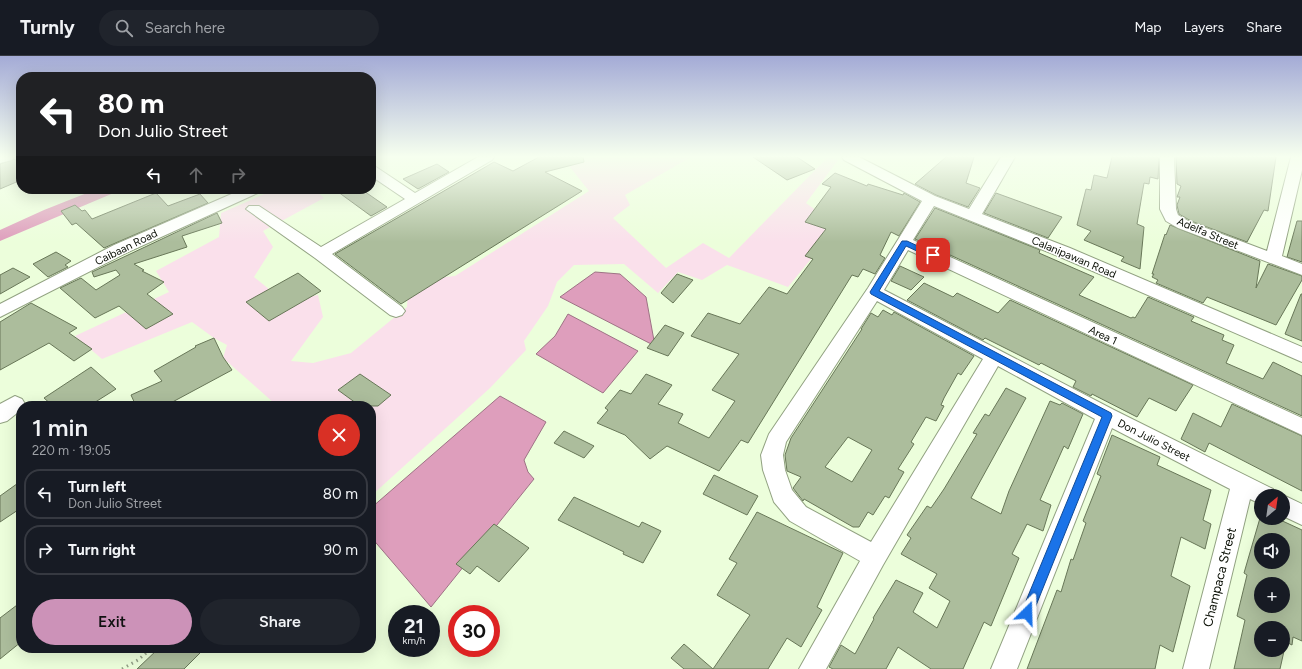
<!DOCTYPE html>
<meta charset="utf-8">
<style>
:root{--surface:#171b24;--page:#20242c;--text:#f1f3f6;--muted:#9ea1a6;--line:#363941;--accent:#cc92b8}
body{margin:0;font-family:Figtree,sans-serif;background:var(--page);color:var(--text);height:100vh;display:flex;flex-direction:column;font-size:15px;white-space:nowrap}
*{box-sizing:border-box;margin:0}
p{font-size:13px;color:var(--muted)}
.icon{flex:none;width:22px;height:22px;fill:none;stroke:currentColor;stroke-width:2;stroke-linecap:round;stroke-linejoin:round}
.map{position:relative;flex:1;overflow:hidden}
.panel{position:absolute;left:16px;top:345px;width:360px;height:252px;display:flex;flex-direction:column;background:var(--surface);border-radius:16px;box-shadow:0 4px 16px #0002}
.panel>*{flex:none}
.guide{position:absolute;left:16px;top:16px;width:360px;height:122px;border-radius:16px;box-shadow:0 4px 16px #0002;background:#202124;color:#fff;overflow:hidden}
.needle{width:26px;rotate:29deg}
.tools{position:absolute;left:1254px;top:433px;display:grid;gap:8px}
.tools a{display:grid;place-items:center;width:36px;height:36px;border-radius:50%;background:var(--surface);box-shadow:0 4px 16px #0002;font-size:20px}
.speed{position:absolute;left:388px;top:549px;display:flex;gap:8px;font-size:20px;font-weight:700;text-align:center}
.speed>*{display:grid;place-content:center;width:52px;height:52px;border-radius:50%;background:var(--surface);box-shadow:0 4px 16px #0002;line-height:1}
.speed small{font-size:10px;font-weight:400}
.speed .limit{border:6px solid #d22;background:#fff;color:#111}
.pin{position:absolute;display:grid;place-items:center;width:34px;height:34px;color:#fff;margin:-17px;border-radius:8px;box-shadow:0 2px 6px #0006}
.me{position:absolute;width:44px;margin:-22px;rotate:22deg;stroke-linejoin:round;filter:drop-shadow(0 0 3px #0008)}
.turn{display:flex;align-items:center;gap:14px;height:84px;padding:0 16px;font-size:18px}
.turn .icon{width:52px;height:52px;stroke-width:2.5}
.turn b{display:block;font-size:28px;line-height:34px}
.lanes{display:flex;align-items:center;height:38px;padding:0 16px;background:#0003;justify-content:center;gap:20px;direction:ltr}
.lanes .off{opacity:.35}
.round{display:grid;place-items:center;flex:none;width:42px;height:42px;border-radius:21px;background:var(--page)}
.overview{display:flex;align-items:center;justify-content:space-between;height:68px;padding:0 16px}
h1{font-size:24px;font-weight:600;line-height:30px}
.primary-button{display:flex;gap:8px;margin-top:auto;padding:8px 16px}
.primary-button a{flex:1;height:46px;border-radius:24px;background:var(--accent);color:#111;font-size:16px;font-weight:600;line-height:46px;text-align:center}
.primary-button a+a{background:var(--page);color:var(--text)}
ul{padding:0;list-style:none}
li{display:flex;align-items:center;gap:12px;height:50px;margin:0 8px 6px;padding:0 8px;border:2px solid var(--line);border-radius:16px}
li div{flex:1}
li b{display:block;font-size:15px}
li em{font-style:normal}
header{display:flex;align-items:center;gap:24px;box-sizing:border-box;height:56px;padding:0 20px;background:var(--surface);border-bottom:1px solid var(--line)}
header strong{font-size:19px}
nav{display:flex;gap:22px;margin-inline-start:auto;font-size:14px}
.search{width:280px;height:36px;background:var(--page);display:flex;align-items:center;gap:10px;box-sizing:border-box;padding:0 14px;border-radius:22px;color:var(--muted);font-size:15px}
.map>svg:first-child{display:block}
.green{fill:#fae0eb}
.water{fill:#de9ebc;stroke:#9e7385}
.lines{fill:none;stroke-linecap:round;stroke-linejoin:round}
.canal{fill:#de9ebc;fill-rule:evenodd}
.building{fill:#acbd9c;stroke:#687758;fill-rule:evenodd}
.minor-casing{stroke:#92a282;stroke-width:2}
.path{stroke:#919e85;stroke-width:3;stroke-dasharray:1.5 4;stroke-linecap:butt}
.minor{fill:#fff;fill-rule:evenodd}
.route{fill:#1a73e8;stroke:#114b97}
.labels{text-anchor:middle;stroke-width:3;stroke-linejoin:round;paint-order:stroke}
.street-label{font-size:11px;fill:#0a0f05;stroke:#fff}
.near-street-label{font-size:13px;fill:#0a0f05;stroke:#fff}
</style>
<header>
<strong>Turnly</strong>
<div class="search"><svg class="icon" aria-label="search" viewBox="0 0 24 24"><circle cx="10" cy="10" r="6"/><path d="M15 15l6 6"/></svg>Search here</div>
<nav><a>Map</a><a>Layers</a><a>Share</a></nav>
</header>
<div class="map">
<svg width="1302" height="613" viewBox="0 0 1302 613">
<rect width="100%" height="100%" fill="#ecfedb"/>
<path class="green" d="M562,101H691L625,139L630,149L613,162L666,212L703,187L729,202L828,101L838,104L806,147L838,170L788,231L727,209L702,224L678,216L658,237L624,208L574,209L557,226L548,250L524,285L526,294L490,332L371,440V350H272L274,347L223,302L227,289L214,282L192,266L102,303L75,280L169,236L156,215L219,181L221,157L276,133H314L324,142L263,175L273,191L254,221L285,246L318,239L323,261L291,305L313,307L351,297L407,251L408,234L425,223L455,220L589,135Z"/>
<path class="water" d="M595,216L620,218L646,241L655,290L560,241Z
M568,258L638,295L603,337L536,298L555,280Z
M500,340L546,366L524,404L528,416L534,423L431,551L371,481V452Z"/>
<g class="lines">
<path class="canal" d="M97,133H119L116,136L0,185V174L44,154Z"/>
</g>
<path class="building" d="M539,101H583L584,106L545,116L582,135L401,248L335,198L494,106L513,115Z
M753,101H797L815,113L787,124Z
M946,101H974L966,127L980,132L968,151L936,139L915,128Z
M1112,101H1159L1158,123L1150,121L1149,128L1144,127L1137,168L1144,171L1140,213L1121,205L1124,201L1084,184L1091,175L1077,169L1086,133L1091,134L1094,119L1107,122Z
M1176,101H1276L1268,155L1264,154L1247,186L1191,165L1179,158L1177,149L1180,141H1177L1181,130L1177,128Z
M14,103L21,108V124L0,133V108Z
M437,108L449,116L418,133L403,123Z
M835,117L867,130L868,128L903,139L904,137L920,146L899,180L891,176L880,199L885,202L875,218L863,213L858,221L852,219L748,387L741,384L719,415L667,390L650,403L625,379L597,367L608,354L605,352L620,334L631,338L646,318L672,329L658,348L683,358L678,367L709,382L735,345L712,334L739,298L691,280L708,257L740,268L769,231L787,238L813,203L805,200L826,173L805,166L831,131L822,128Z
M334,133H361L387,151L371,160Z
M156,137L168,150L200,138L208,147L104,192L76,167L72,169L61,155L75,149L82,155L85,154L92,163Z
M996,137L1062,161L1048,182L984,157Z
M935,152L1040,194L1039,197L1094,221L1079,239L1131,262L1133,261L1135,262L1148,241L1194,261L1191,265L1224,279L1222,284L1234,289L1226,307L1263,323L1273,306L1302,320V360L915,183Z
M217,157L222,167L182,180L187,191L134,208L144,214L142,215L164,226L147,238L173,258L146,273L119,250L95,262L60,232L81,222L96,234L120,219L116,214L94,221L92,216Z
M1297,165H1302V206L1287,201Z
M1170,169L1260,205L1256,232L1268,208L1302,220V224L1276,269L1207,241L1203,247L1156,227L1158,224L1152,221L1154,218H1152L1165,178L1166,179Z
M56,196L71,205L65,209L68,211L48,221L33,208Z
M900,210L924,221L911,234L891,225Z
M13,212L30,221L0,238V219Z
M298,217L321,235L269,265L246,246Z
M677,218L693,224L673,247L661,237Z
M924,227L953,241L957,237L998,257L1010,244L1193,329L1176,355L1149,342L1137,361L1092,338L1091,340L1073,331L1076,325L1041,307L1039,309L985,282L983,284L907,244Z
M1301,238H1302V285L1285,278Z
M31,247L77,272L69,277L92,293L74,305L49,287L0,314V266Z
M883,254L892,259L894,256L974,300L961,319L958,317L944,342L941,349L944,350L936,365L926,361L911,386L914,388L898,413L904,416L889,442L885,440L873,459L868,456L859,471H853L804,443L803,445L793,432L801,421L787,415L785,399L791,382L862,273H861L871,257L878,261ZM848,381L872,394L852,426L825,411Z
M665,269L684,277L668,300L647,292Z
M214,282L223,301L232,314L165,350H136L131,339L162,325L154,315L196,291L195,290Z
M91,311L116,333L89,350H53L44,342Z
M360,318L391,339L378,350H360L338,334Z
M1006,332L1026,342L971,442L1001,458L1009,435L1050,345L1060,349L1062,347L1083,358L1068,393L1064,390L1040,444L1051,449L1043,475L1027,468L1012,498L1019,502L991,570L984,566L963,613H931L898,591L886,613H833L829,611L841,589L855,598L874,563L873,562L896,524L923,537L913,556L937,572L950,545L929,532L937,518L901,498L911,482L907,479L927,450L931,452L944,433L977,378L973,377L985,358L989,360Z
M1232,348L1302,380V435L1209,387L1205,396L1181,383L1193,357L1221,371Z
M564,375L594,390L584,402L554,387Z
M1112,379L1160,401L1157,409L1211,434L1203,464L1211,468L1205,493L1181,481L1171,520L1190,530L1173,596L1160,589L1155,613H1027L1057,534L1061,536L1071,503L1073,504L1086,467L1083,465L1101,420L1097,418Z
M714,419L758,440L747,459L703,438Z
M21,425V452L0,466V440Z
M574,441L639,471L642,466L661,475L643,507L623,498L624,496L558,464Z
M757,456L843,497L817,551L822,554L801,591L787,582L768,613H684L671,602L684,588L713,613L750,559L717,539L737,507L729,503Z
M1260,462H1276L1302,474V585L1293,581L1292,589L1286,586L1280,613H1234L1245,564L1237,560L1247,519L1244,517ZM1261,484H1283V506H1261ZM1261,528H1283V550H1261ZM1261,572H1283V594H1261Z
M494,468L529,492L499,526L477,510L470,518L456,508Z
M21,546V586L0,603V562Z
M159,592H205L184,613H137Z"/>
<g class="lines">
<g class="minor-casing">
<path id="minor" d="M0,101H14L12,104L0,107Z
M478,101H494L492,104L332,198L402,251L405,255L402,259L396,261L390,259L315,202L246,153L249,150H259L321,191L405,143L371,120V110L376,111L415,137Z
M842,101H859L935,140L969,153L1001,101H1015L982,158L1070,192L1302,291V306L1058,200L934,150L913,184L1302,362V379L908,194L884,234L1114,354L1273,433L1276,440H1261V448L1250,443L1209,613H1183L1230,433L1112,372L1017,613H991L1095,363L998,310L883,509L826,613H799L860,505L790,465L774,446L763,414L761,399L769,378L868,232L922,145L844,104ZM877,245L983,303L871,486L806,451L792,434L785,414L783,399L786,386Z
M1160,101H1174L1176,153L1178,159L1190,166L1267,195L1291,101H1302V114L1282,200L1302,208V219L1178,172L1166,165L1160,153Z
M243,133H262L260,136L126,197L0,261V248L114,189Z
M15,340L22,343L25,348L24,350H21V354L7,365L0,367V348Z
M1283,439L1302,448V469L1283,460V440H1281Z"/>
</g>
<path class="path" d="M122,613L138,604L152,592"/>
<use href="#minor" class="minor"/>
</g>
<linearGradient id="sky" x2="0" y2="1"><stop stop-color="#a4abd6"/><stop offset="0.54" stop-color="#f6ffef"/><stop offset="1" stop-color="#f6ffef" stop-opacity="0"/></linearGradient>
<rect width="1302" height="186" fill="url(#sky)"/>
<path class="route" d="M902,185H907L937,199L933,202L930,201L906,190L879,235L1111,357L1112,360L1033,557L1031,561L1027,563L1023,561L1021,557L1102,361L871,238L870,236Z"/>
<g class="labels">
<g class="street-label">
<text transform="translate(1208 177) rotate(23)" y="4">Adelfa Street</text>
<text transform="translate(126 191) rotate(-26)" y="4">Caibaan Road</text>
<text transform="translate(1074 201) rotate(23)" y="4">Calanipawan Road</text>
<text transform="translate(1103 279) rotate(25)" y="4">Area 1</text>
<text transform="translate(1154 384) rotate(27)" y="4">Don Julio Street</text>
</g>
<g class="near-street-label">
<text transform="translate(1219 521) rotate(-76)" y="5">Champaca Street</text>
</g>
</g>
</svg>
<div class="tools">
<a><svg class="needle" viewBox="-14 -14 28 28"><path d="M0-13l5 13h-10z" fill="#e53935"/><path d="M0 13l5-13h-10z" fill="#9ea1a6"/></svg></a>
<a><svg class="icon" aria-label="sound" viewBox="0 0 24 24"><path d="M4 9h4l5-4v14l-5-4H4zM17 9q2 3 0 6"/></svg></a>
<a>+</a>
<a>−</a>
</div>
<div class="speed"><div>21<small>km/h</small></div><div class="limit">30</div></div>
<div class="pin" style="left:933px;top:199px;background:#d93025"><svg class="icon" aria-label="arrive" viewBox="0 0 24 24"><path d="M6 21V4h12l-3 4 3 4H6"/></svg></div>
<svg class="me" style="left:1027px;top:557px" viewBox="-20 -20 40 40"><path d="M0-17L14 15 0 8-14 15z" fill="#1a73e8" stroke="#fff" stroke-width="4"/></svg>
<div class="guide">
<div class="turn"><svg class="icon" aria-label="left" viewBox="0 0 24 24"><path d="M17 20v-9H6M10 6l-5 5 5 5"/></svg><div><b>80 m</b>Don Julio Street</div></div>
<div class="lanes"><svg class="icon" aria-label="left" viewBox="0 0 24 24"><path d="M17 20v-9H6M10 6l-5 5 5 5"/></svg><svg class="icon off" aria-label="ahead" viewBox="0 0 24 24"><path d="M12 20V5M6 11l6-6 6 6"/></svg><svg class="icon off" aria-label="right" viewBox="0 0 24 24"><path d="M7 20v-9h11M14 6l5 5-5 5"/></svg></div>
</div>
<section class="panel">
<div class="overview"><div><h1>1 min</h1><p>220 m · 19:05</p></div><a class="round" style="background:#d93025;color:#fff"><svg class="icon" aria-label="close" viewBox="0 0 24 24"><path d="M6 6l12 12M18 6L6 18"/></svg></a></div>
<ul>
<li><svg class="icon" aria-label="left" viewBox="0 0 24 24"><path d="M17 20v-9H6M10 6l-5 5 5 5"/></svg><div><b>Turn left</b><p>Don Julio Street</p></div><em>80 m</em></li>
<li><svg class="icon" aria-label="right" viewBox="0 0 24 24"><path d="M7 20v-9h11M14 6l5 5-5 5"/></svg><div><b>Turn right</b></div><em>90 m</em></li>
</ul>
<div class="primary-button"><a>Exit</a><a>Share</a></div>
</section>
</div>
